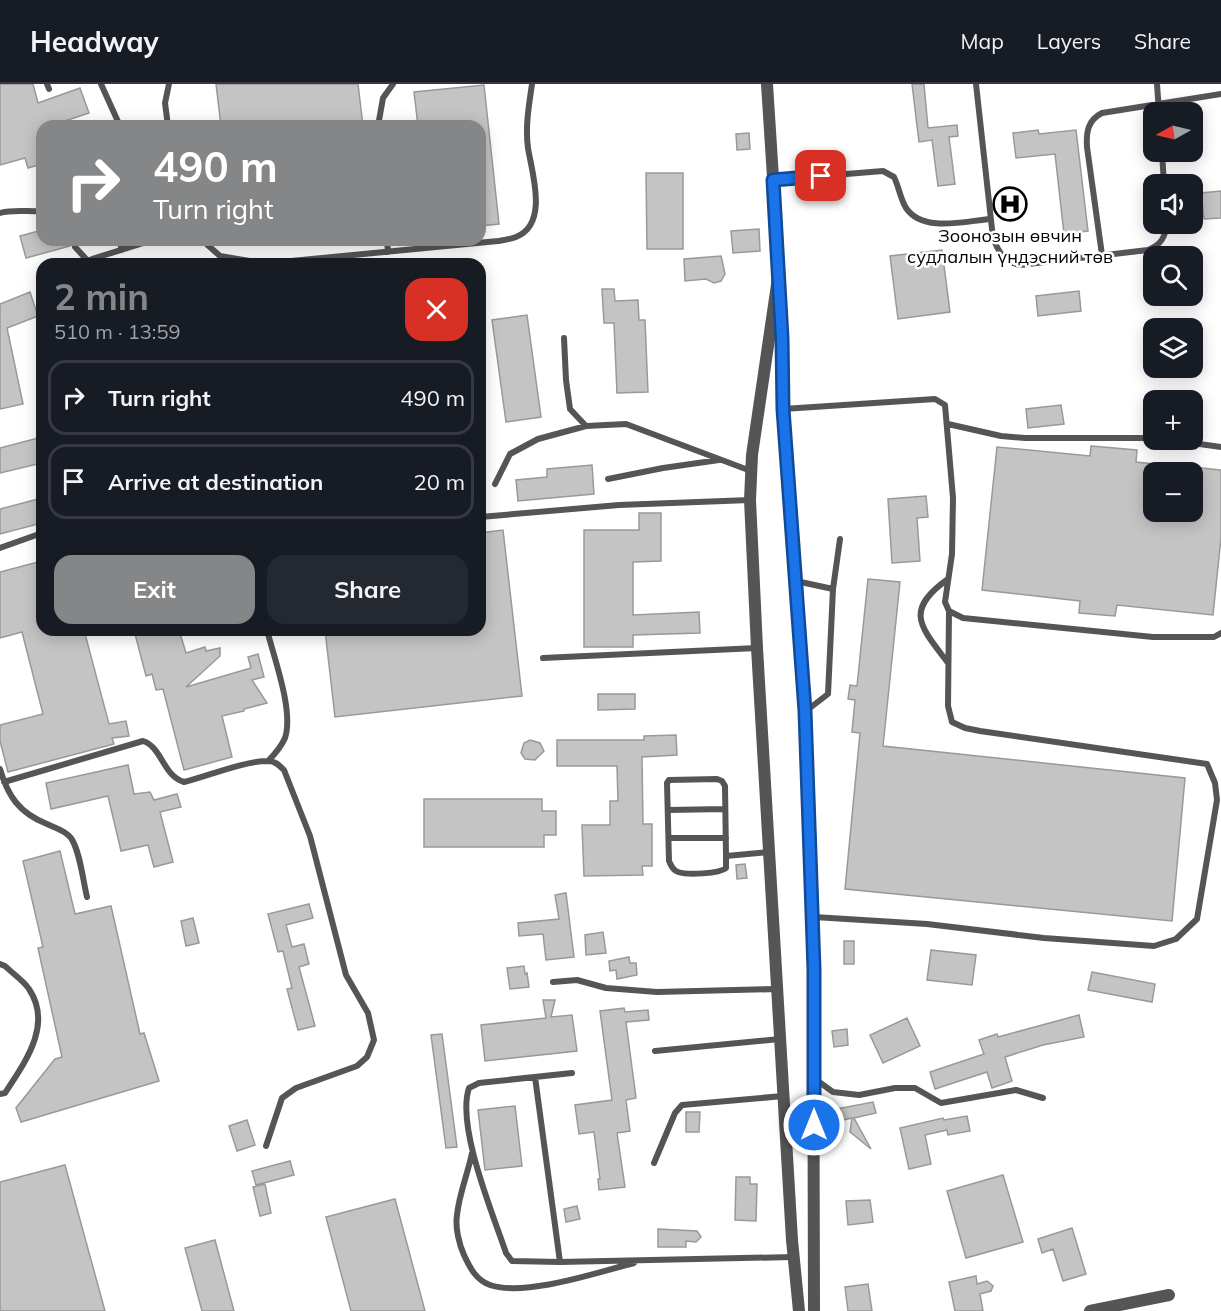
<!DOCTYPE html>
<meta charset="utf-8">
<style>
:root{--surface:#171b24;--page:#242831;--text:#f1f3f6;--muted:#9ea1a6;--line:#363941;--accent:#858687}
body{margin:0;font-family:Mulish,sans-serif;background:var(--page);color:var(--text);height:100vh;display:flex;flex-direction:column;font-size:22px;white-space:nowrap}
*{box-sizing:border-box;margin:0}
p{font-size:20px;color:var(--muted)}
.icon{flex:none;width:33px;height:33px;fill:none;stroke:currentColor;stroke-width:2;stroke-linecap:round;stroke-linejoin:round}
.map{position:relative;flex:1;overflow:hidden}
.drawer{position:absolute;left:36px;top:174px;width:450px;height:378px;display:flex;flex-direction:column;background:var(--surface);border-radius:18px;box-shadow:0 3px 15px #0003}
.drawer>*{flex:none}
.guide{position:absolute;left:36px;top:36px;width:450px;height:126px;border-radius:18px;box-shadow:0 3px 15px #0003;background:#858687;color:#fff;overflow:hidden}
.needle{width:39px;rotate:262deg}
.controls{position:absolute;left:1143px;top:18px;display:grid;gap:12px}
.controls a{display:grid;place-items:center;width:60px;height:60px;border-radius:12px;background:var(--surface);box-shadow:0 3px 15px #0003;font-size:30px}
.pin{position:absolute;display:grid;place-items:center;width:51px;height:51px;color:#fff;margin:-26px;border-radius:12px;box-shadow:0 3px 9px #0006}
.me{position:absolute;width:66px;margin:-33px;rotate:0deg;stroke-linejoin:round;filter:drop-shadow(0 0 4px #0008)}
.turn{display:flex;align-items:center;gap:21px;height:126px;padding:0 18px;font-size:27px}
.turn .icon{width:78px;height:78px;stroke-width:2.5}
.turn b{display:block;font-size:42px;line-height:51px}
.round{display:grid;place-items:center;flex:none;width:63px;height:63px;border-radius:18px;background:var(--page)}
.summary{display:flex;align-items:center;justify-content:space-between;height:102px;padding:0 18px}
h1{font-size:36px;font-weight:700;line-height:45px;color:var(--accent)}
.action{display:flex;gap:12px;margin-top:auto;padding:12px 18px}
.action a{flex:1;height:69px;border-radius:18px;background:var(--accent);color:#fff;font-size:24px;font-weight:700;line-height:69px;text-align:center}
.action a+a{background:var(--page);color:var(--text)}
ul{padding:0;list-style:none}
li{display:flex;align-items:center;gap:18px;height:75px;margin:0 12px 9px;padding:0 6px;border:3px solid var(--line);border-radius:18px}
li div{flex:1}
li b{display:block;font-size:22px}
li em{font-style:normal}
header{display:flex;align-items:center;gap:36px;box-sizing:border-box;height:84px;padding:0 30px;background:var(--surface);border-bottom:2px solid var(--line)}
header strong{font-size:28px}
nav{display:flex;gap:33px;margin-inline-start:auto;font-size:21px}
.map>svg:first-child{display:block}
.building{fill:#c4c4c4;stroke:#999;stroke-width:1.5}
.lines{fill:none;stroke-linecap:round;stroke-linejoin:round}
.service{stroke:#555;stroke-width:6}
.minor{stroke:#555;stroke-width:12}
.route-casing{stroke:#114b97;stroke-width:15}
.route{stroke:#1a73e8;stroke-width:10}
.labels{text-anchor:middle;stroke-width:5;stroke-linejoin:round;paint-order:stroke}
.poi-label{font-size:18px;fill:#000;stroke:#fff}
</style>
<header>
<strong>Headway</strong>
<nav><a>Map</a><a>Layers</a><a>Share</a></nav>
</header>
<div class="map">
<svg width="1221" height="1227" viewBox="0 0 1221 1227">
<rect width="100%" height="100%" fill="#fff"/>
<path class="building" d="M0,0H33L38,19L80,4L89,29L50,42H42V80L28,84L25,74L0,81Z
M216,0H358L363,42H221Z
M912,0H924L928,44L957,41L958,52L949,53L955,100L938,102L932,56L919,58Z
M484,1L499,140L480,142V42H418L414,8Z
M1038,46L1039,50L1076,46L1088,147L1064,150L1055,70L1016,74L1013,49Z
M749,49L750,65L737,66L736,50Z
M646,89H683V165H647Z
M1221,107V134L1204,135L1201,109Z
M759,145L760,167L733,169L731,147Z
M42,146V156H69L70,162L26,174L20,152Z
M942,166L950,228L898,235L890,172Z
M721,172L725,190L721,197L714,199L706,195L685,197L684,175Z
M602,205H614L615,217L638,216L639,236H645L648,308L617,309L614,239H604Z
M1079,207L1081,227L1038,232L1036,212Z
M30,208L38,232L7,244L23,320L0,325V220Z
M527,231L541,333L506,338L492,236Z
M1061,321L1064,340L1028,344L1026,325Z
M42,353V379L0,389V364Z
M1091,362L1137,366L1136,378L1154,380V428H1192V383L1221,386V454L1213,531L1117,521L1115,532L1079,529L1080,517L982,506L997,363L1090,372Z
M592,381L594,410L518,417L516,396L547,393V385Z
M926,412L928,433L917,434L920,477L892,479L888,415Z
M42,414V439L0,450V425Z
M639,429H661V477L633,478V531L699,528L700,549L633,551V563H584V446H639Z
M503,446L522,612L335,633L325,546H480V449Z
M42,477V546H84L109,640L126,637L129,652L112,654L114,660L8,688L0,657V641L43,630L22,548L0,554V488Z
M868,495L900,498L883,662L1185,694L1172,837L845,805L860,649L852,648L855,616L848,615L850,601L857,602Z
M134,546H179L186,569L205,563L206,567L220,564V572L186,603L251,584L248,573L258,570L264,593L252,596L267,619L244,625V627L222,632L232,673L184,686L163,605L156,606L152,590L146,592Z
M598,610H635V625L598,626Z
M676,651L677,671L642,673L643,740H652V782H642L643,791L584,792L582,741H610V717H618L617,682H557V656H644V652Z
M530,656L540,659L544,667L535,676L525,675L521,669L524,659Z
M128,681L134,710L150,708L154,716L177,710L181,723L160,728L173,778L154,783L148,761L121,767L108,712L51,725L46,699Z
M424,715H542V727H556V751H544V763H424Z
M60,767L75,830L111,822L140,950L144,949L159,997L21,1038L16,1024L55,975L62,973L38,864L43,863L23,777Z
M745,780L747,794L737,795L736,781Z
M566,809L574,873L546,876L543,850L519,852L518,839L559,835L555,811Z
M309,820L313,834L286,841L292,863L304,860L309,880L299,883L315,942L298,946L287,905L292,904L283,867L278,868L268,830Z
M193,834L199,859L186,862L181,837Z
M603,848L606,869L586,871L585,851Z
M844,857H854V880H844Z
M931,866L976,871L972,901L927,896Z
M629,873L630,879H636L637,891L617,895L616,886L610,887L609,877Z
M524,882L525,890L527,889L529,903L510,905L507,884Z
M1092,888L1155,900L1152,918L1088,906Z
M543,916H555L551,933L572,931L577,967L485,977L481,941L546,934Z
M624,924L625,928L648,926L649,936L626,938L636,1014L626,1016L630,1047L617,1049L625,1103L599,1106L598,1095H600L594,1048L579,1050L575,1021L612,1016L600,927Z
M1079,931L1084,953L1043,961L1005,973L1012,997L992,1004L987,988L935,1005L930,988L984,970L979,956L997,950L998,953Z
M907,934L920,962L883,979L870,951Z
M847,945L848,961L834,963L832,947Z
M442,950L457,1063L446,1064L431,951Z
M873,1018L876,1029L854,1034L871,1065L850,1048L852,1034L839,1037L836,1025Z
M515,1022L522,1082L485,1086L478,1026Z
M686,1028H700L699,1048H686Z
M967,1032L970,1047L948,1051L947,1046L925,1051L931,1080L909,1085L900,1044L943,1034L944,1036Z
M247,1036L255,1061L237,1067L229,1042Z
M290,1077L294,1091L256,1101L252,1087Z
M65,1081L105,1227H0V1098Z
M1003,1091L1023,1158L966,1174L947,1107Z
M736,1093H750V1100H757L756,1137L735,1136Z
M265,1100L271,1129L260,1132L253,1103Z
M395,1115L425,1227H351L326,1133Z
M870,1116L873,1138L848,1141L846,1117Z
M577,1122L580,1135L566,1138L564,1125Z
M1072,1144L1086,1190L1063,1197L1053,1165L1042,1169L1038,1155Z
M658,1145L697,1147L701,1153L696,1158L686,1157V1163H658Z
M215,1156L234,1227H202L185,1164Z
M976,1192L977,1200L987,1197L993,1202L991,1207L980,1210L983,1227H955L949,1198Z
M868,1200L872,1227H848L845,1203Z"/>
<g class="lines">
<path class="service" d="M47,0L49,5
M101,0L120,42
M976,0L993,154C998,167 1005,179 1020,181L1148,166C1161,161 1166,153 1166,140
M1157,0L1159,28
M168,42L165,19L169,0
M378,42L383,14L393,0
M1162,68L1164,100
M773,96L883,87L894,93C899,103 900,114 906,124C923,149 965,137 990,135
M0,129C13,125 28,128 42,127
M74,156L75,163L88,177
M119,156L122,166
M202,156L220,172L256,178L291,177L498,157C504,156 511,155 516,153C549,140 532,89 528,64C525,43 529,21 532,0
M387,156L388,168
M1102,171L1087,63C1086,48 1088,36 1102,29L1221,10
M84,180L92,175L153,156
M564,254L566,296L570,325L586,342
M783,325L935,315L945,321L953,414L952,470L945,518L949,527L963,534L1153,553H1214L1221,549
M948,340L1001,352L1025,354H1154
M1171,356L1221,363
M608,395L663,384L719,376
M495,400L510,370L538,355L586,342L626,340L751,387
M480,433L619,421L750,416
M0,464L42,449
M948,495C903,527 921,543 948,579
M796,497L833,505L828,610L806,627
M833,505L840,455
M267,546C274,574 294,627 285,654C281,663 275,670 268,677
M543,574L757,564
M0,685C8,712 19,729 47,740C55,744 65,746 71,754C80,767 83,797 87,813
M4,698L143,657C162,663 163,692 184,698C208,692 244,677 268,677C275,677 279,681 284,686L310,752L346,891L368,929L374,956L367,973L357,982L296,1004L282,1014L266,1062
M668,726L725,725
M669,754H726
M726,772V784C719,790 687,791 678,788C672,786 671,781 669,777L667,699L669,696L717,695L722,697L725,702L726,772L769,768
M814,833L927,840L1044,854L1154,862L1176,855L1197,835L1217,716L1215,699L1207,680L980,647L965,644L952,638L948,622L949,527
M0,880L5,882C12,889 24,897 29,905C53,941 25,978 5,1009L0,1010
M553,898L577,896L606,904L657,908L777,905
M655,967L780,955
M572,989L479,999L469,1004C456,1042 493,1130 506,1169L512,1177L560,1178L793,1173
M535,993L560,1178
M815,995L833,1008L859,1011L895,1004H915L941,1019L1016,1006L1043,1014
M472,1069C468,1089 459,1110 457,1131C455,1143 459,1160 464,1171C470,1184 476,1196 490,1201C525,1213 599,1188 634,1179
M654,1079L675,1029L682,1021L783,1012"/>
<path class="minor" d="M767,0L779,187L752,371L750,416L757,564L792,1156L799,1227
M780,215L783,325L805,628L813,833L814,1227
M1090,1227L1169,1211"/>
</g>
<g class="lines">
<g class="route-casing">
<path id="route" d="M814,1041V885L805,627L783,325L782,254L773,96L821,92"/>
</g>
<use href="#route" class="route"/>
</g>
<defs>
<g id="hospital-ring" transform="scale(1.725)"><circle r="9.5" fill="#fff" stroke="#000" stroke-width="1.5"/><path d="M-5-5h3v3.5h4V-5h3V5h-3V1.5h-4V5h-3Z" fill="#000"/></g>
</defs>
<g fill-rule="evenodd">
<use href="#hospital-ring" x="1010" y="120"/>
</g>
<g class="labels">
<g class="poi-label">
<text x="1010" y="158">Зоонозын өвчин<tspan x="1010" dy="21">судлалын үндэсний төв</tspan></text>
</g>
</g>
</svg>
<div class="controls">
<a><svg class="needle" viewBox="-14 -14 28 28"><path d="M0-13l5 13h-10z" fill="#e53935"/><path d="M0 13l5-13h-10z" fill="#9ea1a6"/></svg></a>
<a><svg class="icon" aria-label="sound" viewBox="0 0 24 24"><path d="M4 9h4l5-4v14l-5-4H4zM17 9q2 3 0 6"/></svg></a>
<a><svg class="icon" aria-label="search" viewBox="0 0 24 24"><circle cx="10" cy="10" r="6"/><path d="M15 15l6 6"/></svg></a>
<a><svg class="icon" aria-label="layers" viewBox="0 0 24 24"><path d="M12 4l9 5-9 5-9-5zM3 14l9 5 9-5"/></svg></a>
<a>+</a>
<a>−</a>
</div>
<div class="pin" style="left:821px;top:92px;background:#d93025"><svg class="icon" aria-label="arrive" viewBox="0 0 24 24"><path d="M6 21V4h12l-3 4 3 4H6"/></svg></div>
<svg class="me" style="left:814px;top:1041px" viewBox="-20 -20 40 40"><circle r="17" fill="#1a73e8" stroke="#fff" stroke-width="3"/><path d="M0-11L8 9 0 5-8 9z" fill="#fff"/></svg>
<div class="guide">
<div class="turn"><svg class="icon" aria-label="right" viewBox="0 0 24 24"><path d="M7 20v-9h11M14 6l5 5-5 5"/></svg><div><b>490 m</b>Turn right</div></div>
</div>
<section class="drawer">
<div class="summary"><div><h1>2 min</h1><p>510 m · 13:59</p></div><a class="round" style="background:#d93025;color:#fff"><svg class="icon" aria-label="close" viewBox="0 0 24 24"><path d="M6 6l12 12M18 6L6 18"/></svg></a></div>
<ul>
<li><svg class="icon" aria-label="right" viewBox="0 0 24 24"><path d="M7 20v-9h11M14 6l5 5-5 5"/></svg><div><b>Turn right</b></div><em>490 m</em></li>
<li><svg class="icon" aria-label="arrive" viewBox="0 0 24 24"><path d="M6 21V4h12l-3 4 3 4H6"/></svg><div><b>Arrive at destination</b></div><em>20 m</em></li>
</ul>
<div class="action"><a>Exit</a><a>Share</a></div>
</section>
</div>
